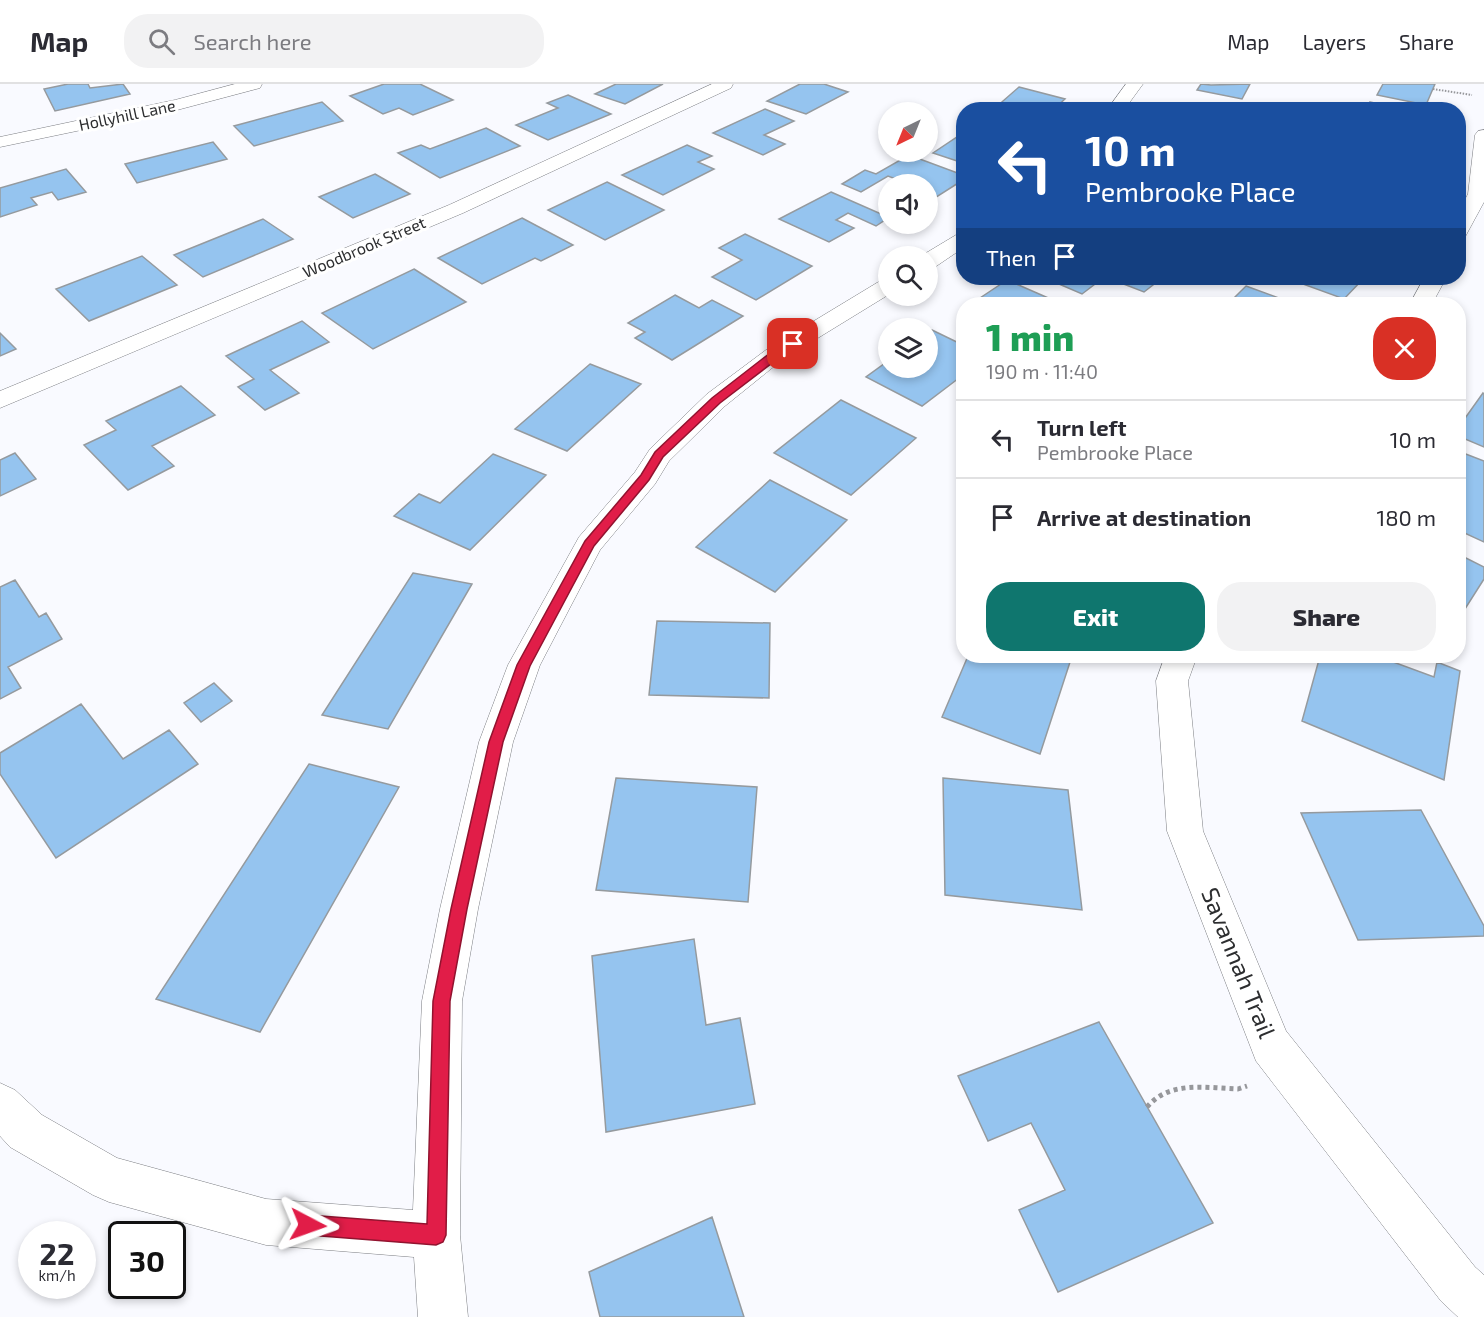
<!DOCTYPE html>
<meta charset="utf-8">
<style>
:root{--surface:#fff;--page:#f2f2f3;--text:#2b2b33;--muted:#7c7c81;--line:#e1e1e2;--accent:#0f766e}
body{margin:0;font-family:"Exo 2",sans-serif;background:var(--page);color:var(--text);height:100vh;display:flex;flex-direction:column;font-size:22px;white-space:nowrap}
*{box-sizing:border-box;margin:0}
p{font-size:20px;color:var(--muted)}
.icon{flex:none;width:33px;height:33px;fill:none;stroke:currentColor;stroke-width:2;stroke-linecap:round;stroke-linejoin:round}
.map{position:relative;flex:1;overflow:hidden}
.drawer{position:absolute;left:956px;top:213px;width:510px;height:366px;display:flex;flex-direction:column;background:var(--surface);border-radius:24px;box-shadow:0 3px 9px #0003}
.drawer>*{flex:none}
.top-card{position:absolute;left:956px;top:18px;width:510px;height:183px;border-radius:24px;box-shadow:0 3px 9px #0003;background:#1a4fa0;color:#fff;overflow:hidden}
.needle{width:39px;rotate:223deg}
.controls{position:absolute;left:878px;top:18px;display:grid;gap:12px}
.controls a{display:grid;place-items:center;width:60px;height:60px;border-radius:50%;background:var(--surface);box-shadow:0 3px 9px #0003;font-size:30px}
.speed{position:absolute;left:18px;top:1137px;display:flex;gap:12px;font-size:30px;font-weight:700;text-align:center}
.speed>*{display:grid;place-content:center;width:78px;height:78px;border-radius:50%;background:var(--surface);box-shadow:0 3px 9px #0003;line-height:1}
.speed small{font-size:15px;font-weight:400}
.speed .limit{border:3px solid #111;border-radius:9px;background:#fff;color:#111}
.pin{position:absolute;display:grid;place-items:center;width:51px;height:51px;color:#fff;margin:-26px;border-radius:12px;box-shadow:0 3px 9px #0006}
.me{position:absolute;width:66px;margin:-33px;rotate:94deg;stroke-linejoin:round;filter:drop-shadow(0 0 4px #0008)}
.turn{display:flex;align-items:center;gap:21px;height:126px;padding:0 30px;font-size:27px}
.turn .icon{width:78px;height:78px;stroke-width:2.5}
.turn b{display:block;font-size:42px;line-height:51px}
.then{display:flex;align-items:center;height:57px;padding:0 30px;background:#0003;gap:12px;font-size:22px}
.round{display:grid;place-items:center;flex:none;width:63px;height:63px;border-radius:24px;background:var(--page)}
.summary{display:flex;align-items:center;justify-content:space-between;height:102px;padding:0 30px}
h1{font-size:36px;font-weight:800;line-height:45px;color:#1e9e55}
.primary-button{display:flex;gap:12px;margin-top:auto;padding:12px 30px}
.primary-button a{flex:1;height:69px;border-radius:24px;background:var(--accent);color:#fff;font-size:24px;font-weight:800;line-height:69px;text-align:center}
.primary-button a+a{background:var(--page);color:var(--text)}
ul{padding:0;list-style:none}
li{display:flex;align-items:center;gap:18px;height:78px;padding:0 30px;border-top:2px solid var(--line)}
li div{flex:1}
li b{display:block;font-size:22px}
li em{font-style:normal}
header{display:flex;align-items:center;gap:36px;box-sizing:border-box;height:84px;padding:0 30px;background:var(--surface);border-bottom:2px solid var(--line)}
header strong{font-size:28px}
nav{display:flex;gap:33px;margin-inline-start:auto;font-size:21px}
.search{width:420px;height:54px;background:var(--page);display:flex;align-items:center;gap:15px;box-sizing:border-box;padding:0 21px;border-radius:24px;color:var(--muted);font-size:22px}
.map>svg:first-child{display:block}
.building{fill:#95c4ef;stroke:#959a9e;stroke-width:1.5}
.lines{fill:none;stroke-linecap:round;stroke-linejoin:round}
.street-casing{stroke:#7c7e83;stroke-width:1}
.path-far1{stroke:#96979b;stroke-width:2;stroke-dasharray:1.5 1.5;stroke-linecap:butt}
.path{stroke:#96979b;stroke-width:5;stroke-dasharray:4 4;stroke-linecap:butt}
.street{fill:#fff;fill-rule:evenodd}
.route{fill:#e11d48;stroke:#92132f;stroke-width:1.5}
.labels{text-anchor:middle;stroke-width:6;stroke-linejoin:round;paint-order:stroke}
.far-street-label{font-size:16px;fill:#2d2e30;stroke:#fff}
.near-street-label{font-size:24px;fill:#2d2e30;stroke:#fff}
</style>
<header>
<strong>Map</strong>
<div class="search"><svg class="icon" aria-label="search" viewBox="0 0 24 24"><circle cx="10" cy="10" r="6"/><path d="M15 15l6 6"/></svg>Search here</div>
<nav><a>Map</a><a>Layers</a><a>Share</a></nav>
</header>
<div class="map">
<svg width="1484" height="1233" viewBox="0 0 1484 1233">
<rect width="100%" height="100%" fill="#f9faff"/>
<path class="building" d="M68,0H88L90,4L123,0L130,10L55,27L44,5Z
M384,0H420L453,16L413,31L399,24L383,30L350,12Z
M616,0H663L625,20L595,10Z
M800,0H824L848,8L806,30L767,17Z
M1201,0L1211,1L1250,0L1242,15L1197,6Z
M1383,0H1435L1426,21L1377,11Z
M1019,3L1065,15L1053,26L995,24Z
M568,11L611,30L548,56L516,41L558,24L547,19Z
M322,18L343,37L254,62L234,42Z
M1370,18L1407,26H1368Z
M765,25L794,37L764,51L785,60L763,71L713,49Z
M486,44L520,62L440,94L398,69L421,61L430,65Z
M963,49V79L933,69Z
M213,58L227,75L137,99L125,80Z
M687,61L712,72L698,78L714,85L663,111L622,91Z
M909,71L963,91V96L927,119V100H909L888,92L861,108L842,100L865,86L876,90Z
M66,85L86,108L58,116L52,108L31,114L37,121L0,133V104Z
M375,90L410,110L353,134L319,113Z
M607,98L664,126L605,156L548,126Z
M831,108L888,133V134L876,142L848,129L836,136L854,144L829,158L779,135Z
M522,134L573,161L541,177L535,174L482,200L438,174Z
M263,135L293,155L203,193L174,171Z
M745,150L812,182L756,216L712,193L742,176L719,164Z
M142,172L177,201L89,237L56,205Z
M414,185L466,218L373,265L322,229Z
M1045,194H1103L1082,210Z
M1108,194H1162L1144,208Z
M1290,194H1364L1344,215L1289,195Z
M1007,196L1062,220H971Z
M1246,202L1295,220H1242L1232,216Z
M675,211L699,224L712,216L743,232L672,276L635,254L645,248L628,239Z
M302,237L329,258L270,286L299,309L265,326L238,303L254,295L226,272Z
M932,246L963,261V291L922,322L866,293L888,277V284H927V249Z
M0,249L16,265L0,272Z
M590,280L641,300L567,367L515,345Z
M181,302L215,331L152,362L174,382L128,406L84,361L116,346L106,337Z
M1483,309L1484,310V363L1458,352V344Z
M841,316L916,354L851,411L774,369Z
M1458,367L1484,377V458L1458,446Z
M15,369L36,395L0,412V376Z
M493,370L546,391L470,466L394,432L419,410L440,419Z
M770,396L847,436L775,508L696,463Z
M1458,470L1484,483V495L1458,536Z
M413,489L472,500L388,645L322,631Z
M15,496L39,533L46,529L62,555L8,583L21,604L0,615V503Z
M657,537L770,539L769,614L649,611Z
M968,572H1072L1040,670L942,633Z
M1320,572H1377L1434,593L1437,578L1460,587L1444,696L1302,637Z
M214,599L232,617L201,638L184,619Z
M81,620L123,675L169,646L198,680L56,774L0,690V669Z
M309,680L399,703L260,948L156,915Z
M616,694L757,703L748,818L596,806Z
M943,694L1068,706L1082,826L945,811Z
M1421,726L1484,842V852L1358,856L1301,729Z
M694,855L706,941L740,934L755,1020L606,1048L592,872Z
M1099,938L1213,1139L1058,1208L1019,1126L1065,1106L1031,1039L988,1057L958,992Z
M712,1133L744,1233H600L589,1188Z"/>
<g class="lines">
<g class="street-casing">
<path id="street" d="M235,0H262L260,4L177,26L0,63V53L175,16Z
M712,0H733L731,4L463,129L0,324V307L449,121Z
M1126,0H1143L1124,26H1107Z
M1484,46V118L1465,153L1458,155V129L1468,110L1475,51L1478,47Z
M963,149V164L935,183L927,184V172H921L956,151Z
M1424,194H1446L1432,220H1410Z
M888,195V211L782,276L725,322L669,377L655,400L600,466L540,581L513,658L478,825L462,917L460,1151L468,1233H418L414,1173L266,1161L109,1118L93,1111L10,1063L0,1052V999L15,1006L42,1031L117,1074L266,1115L413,1126L422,917L440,825L479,658L508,581L579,453L635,388L650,365L707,310L766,266L880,197Z
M1165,572H1197L1188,597L1203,747L1286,947L1475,1183L1484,1191V1233H1458L1441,1217L1256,977L1167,747L1156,597Z"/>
</g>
<path class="path-far1" d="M1433,5L1472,11"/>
<path class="path" d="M1147,1023C1170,996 1206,1004 1238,1005L1247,1002"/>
<use href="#street" class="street"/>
</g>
<path class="route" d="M789,257L797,260L720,319L663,373L649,396L594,462L530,582L503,658L467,825L450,917L446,1151L443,1158L436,1161L308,1151L302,1148L299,1141L302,1134L308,1131L427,1140L433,917L451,825L489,658L517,581L585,457L641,391L655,368L712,314L770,269Z"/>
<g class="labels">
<g class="far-street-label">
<text transform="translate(127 31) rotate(-12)" y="6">Hollyhill Lane</text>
<text transform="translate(364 163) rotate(-23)" y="6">Woodbrook Street</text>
</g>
<g class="near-street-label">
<text transform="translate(1238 879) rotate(68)" y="8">Savannah Trail</text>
</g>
</g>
</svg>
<div class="controls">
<a><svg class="needle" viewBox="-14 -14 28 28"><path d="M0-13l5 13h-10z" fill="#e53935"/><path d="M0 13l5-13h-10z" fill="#7c7c81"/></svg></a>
<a><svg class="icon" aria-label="sound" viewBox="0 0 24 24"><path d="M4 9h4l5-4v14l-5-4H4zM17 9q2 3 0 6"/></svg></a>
<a><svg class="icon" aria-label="search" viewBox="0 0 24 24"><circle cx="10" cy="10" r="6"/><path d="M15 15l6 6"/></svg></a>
<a><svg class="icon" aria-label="layers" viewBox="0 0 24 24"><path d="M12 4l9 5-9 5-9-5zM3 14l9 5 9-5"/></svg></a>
</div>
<div class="speed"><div>22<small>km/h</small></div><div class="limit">30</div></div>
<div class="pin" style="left:793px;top:260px;background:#d93025"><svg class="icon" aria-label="arrive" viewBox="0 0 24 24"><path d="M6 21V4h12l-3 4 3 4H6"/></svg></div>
<svg class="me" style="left:308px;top:1141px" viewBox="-20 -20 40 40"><path d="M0-17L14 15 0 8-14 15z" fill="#e11d48" stroke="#fff" stroke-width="4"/></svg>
<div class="top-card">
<div class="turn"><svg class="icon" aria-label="left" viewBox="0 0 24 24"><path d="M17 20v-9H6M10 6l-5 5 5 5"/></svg><div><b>10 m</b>Pembrooke Place</div></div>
<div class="then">Then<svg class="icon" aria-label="arrive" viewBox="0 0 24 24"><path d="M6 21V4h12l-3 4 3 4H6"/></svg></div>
</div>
<section class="drawer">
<div class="summary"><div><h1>1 min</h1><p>190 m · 11:40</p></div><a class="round" style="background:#d93025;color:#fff"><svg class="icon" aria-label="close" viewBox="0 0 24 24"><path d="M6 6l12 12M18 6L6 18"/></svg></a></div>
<ul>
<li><svg class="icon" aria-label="left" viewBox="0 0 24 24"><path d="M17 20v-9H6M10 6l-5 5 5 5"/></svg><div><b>Turn left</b><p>Pembrooke Place</p></div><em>10 m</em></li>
<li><svg class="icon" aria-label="arrive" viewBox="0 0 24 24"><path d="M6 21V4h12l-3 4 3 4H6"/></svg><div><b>Arrive at destination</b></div><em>180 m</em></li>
</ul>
<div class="primary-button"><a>Exit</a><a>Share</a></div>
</section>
</div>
